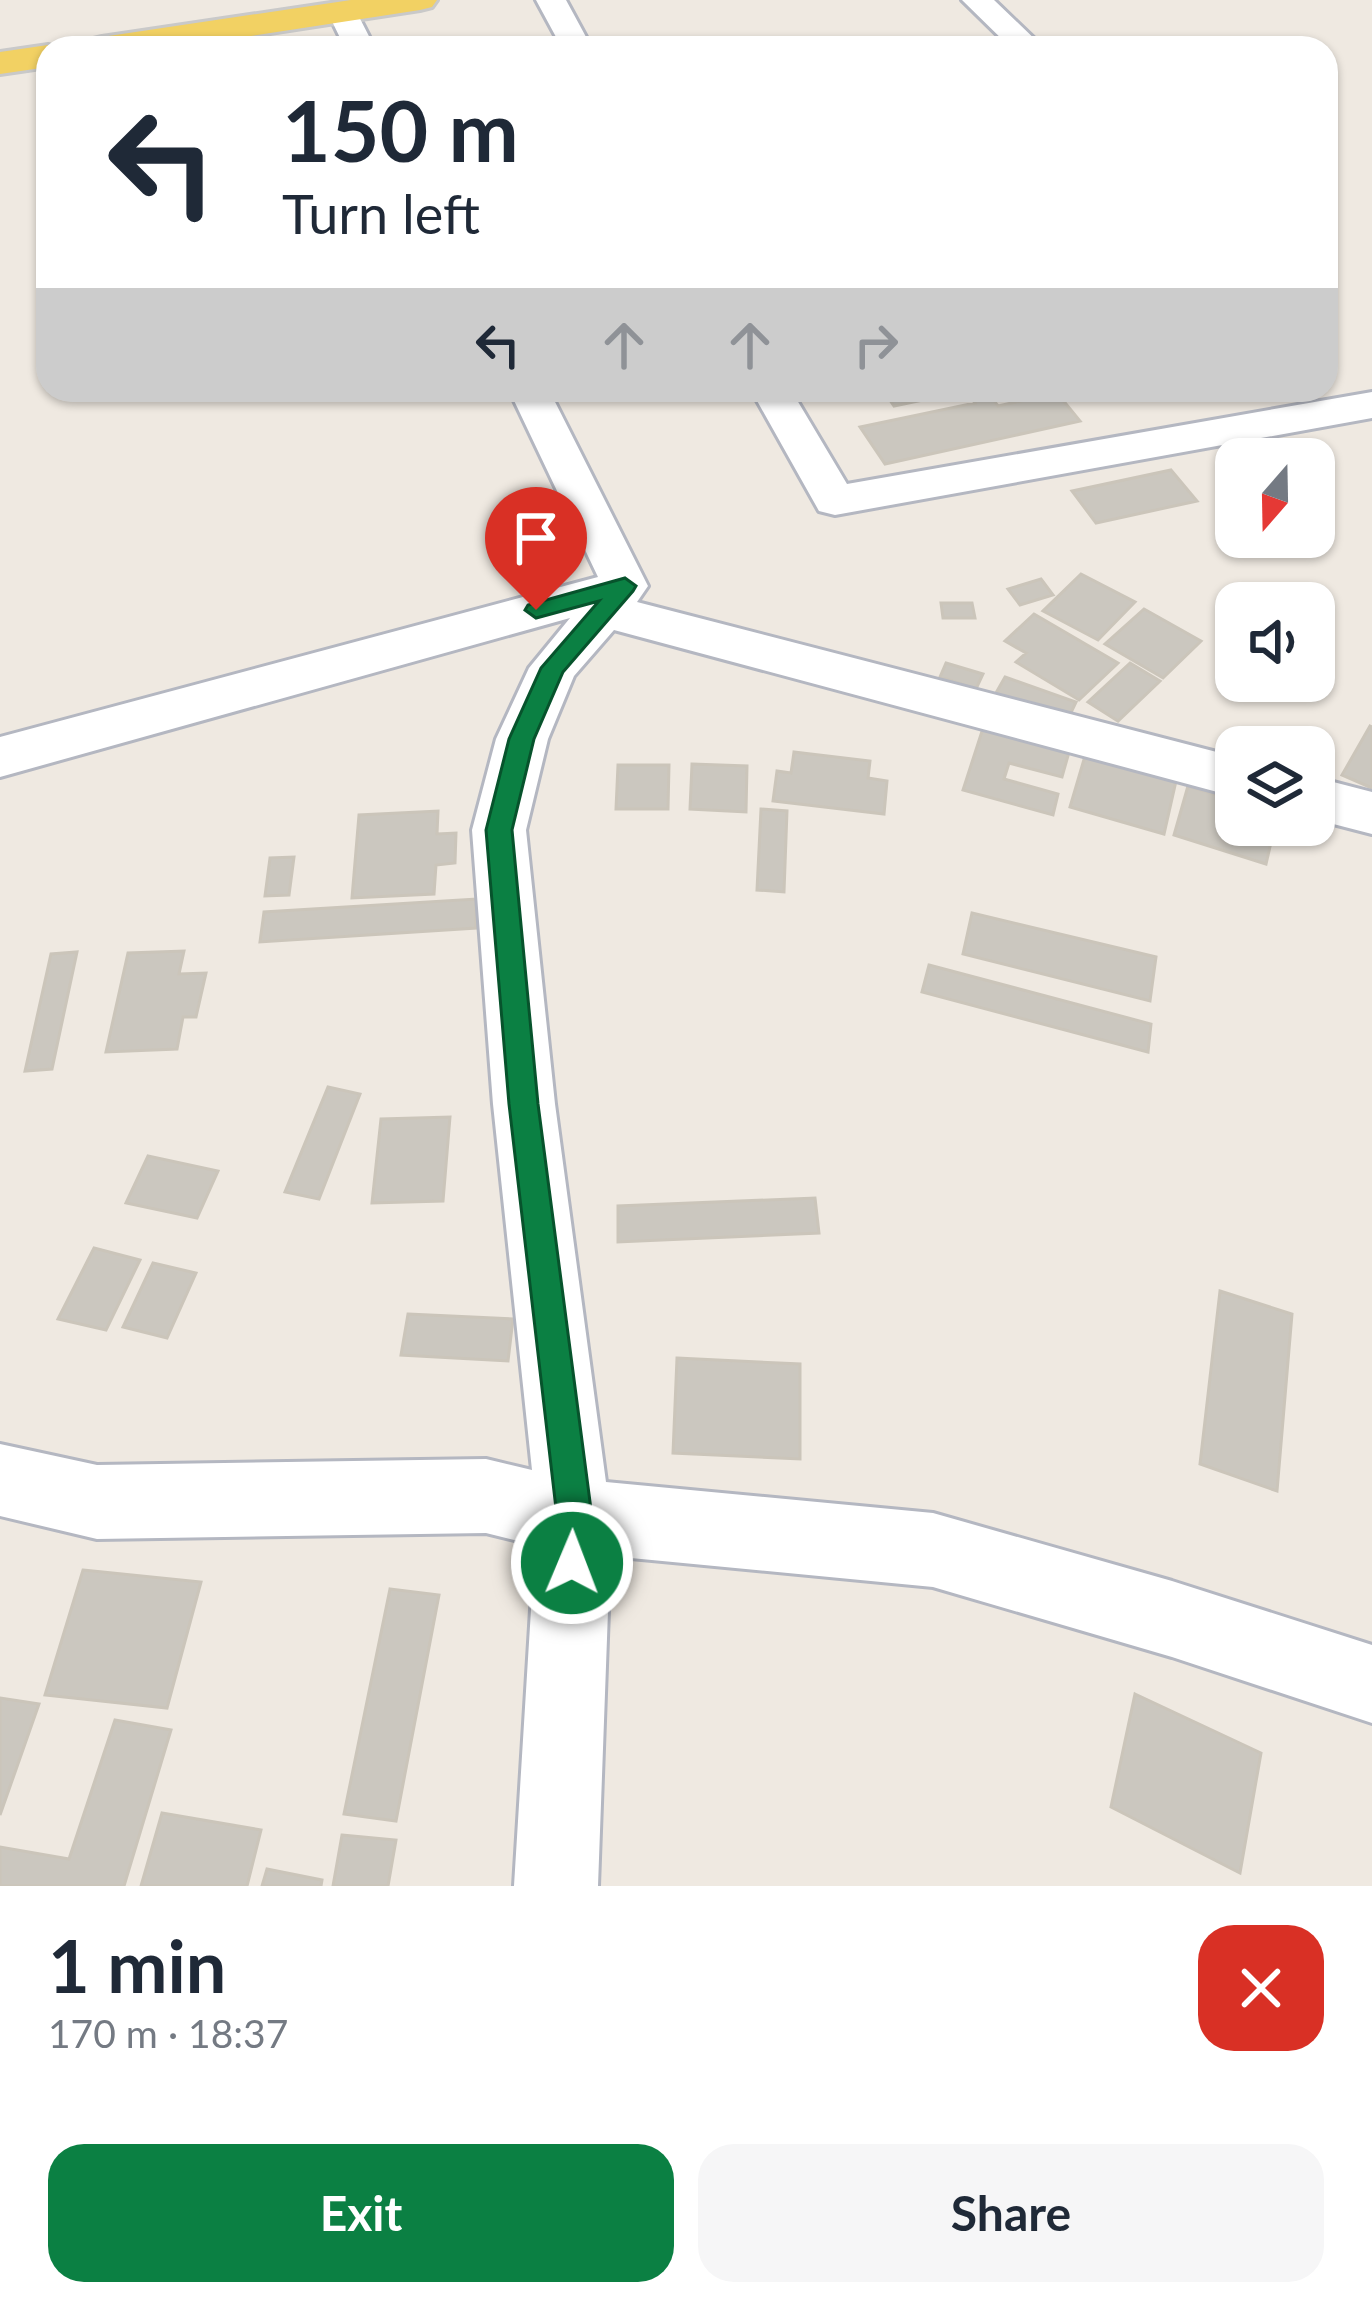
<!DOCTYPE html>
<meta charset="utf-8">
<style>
:root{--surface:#fff;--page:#f6f6f7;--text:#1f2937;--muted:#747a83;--accent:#0b8043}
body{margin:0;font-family:Lato,sans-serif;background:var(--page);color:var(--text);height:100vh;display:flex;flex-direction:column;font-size:45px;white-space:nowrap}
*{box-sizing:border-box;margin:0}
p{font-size:39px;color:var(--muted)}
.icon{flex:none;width:66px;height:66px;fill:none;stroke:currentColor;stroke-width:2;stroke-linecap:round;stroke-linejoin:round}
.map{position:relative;height:1886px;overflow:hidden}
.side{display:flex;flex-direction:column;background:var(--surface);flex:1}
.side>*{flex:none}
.hud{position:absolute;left:36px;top:36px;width:1302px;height:366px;border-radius:36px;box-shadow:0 3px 9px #0004;background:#fff;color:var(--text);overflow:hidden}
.needle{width:78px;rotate:200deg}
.controls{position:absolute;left:1215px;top:438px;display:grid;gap:24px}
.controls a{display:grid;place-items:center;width:120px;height:120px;border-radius:24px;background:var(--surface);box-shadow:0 3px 9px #0004;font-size:60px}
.pin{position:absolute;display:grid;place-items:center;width:102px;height:102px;color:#fff;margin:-123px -51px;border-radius:50% 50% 50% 0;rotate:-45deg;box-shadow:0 0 12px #0007}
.pin .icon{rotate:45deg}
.me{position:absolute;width:132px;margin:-66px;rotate:1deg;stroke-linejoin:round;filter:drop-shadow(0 0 9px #0008)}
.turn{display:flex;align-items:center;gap:42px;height:252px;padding:0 48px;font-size:54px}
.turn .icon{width:156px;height:156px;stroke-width:2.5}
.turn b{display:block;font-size:84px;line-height:102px}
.lanes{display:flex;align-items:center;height:114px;padding:0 48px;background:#0003;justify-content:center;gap:60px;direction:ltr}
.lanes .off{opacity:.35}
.round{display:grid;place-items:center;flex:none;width:126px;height:126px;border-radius:36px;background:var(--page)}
.head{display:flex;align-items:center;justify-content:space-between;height:204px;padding:0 48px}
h1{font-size:72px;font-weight:700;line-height:90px}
.action{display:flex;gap:24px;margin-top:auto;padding:24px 48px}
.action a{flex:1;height:138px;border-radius:36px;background:var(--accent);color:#fff;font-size:48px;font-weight:700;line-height:138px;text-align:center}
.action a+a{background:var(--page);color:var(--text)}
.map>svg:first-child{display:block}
.building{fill:#cbc7bf;stroke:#cbc5ba;stroke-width:3}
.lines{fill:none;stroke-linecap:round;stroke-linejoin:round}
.minor-casing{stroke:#b4b7c1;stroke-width:6}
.major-casing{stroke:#c9c9c9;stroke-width:6}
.minor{fill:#fff;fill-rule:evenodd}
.major{fill:#f2d163;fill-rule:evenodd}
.route{fill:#0b8043;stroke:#07532c;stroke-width:3}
</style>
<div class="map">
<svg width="1372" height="1886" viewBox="0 0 1372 1886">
<rect width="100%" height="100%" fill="#efe9e1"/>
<path class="building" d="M883,390H953L956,393L894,406Z
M883,390H953L956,393L894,406Z
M965,390H1021L991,396L998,406L1057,393L1080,421L885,464L860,427L975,403Z
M965,390H1021L991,396L998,406L1057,393L1080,421L885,464L860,427L975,403Z
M1171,470L1197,501L1096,523L1072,491Z
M1081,574L1135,602L1098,640L1043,611Z
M1041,579L1053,595L1020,605L1008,589Z
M941,603H972L975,618H943Z
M1144,609L1201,641L1163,678L1105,644Z
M1034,614L1118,663L1079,700L1016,662L1026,653L1005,641Z
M946,663L983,674L976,689L940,677Z
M1130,663L1160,681L1118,721L1088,702Z
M1005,677L1076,702L1068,719L996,693Z
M985,722L1071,745L1062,777L1009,763L1004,779L1058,794L1053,815L963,790Z
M1370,726L1372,727V788L1342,775Z
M794,752L870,761L868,778L887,781L884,814L773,801L777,771L791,773Z
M1085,756L1176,781L1164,834L1070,807Z
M692,764L747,766L746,812L690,809Z
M618,765H669L668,809H616Z
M1188,786L1236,801V825H1275L1266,864L1174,835Z
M761,809L787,811L784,892L757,890Z
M438,811L437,834L456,833L455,863L436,865L434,894L352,898L359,815Z
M294,857L289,895L265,896L270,858Z
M476,899V928L260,942L264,912Z
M972,913L1156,957L1150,1001L963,954Z
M184,951L179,974L206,973L196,1017H183L177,1049L106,1052L128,953Z
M77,952L52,1069L25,1071L51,954Z
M929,965L1151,1024L1148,1052L922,992Z
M328,1087L360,1094L319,1199L285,1192Z
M450,1117L443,1201L372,1203L381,1119Z
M148,1156L218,1171L197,1218L126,1203Z
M815,1198L819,1233L618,1242V1206Z
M94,1248L140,1260L106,1330L58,1319Z
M153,1263L196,1273L167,1338L123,1327Z
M1220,1291L1292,1314L1277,1491L1200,1464Z
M408,1314L513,1319L508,1361L401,1355Z
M677,1358L800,1364V1459L673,1453Z
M83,1570L201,1582L167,1708L45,1695Z
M390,1589L439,1595L396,1821L344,1814Z
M1135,1694L1261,1753L1240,1873L1111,1807Z
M0,1698L39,1704L0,1815Z
M115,1720L171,1730L124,1886H0V1847L69,1859Z
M162,1813L261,1830L247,1886H141Z
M342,1835L396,1840L388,1886H333Z
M267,1869L322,1880L321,1886H262Z"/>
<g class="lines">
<g class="minor-casing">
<path id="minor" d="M536,0H566L592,48H562Z
M962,0H994L1044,48H1011Z
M342,2L353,5L375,48H345L327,11Z
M509,390H549L648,586L637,602L1236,757V797L614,630L574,676L548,739L526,830L555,1104L606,1482L933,1513L1172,1581L1372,1645V1723L1172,1657L933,1587L610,1556L598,1886H514L535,1545L486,1533L97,1539L0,1516V1444L97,1465L486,1459L532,1470L493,1104L472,830L496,739L529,668L570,618L0,777V737L598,577Z
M751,390H791L847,484L1372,392V418L835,515L819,511Z
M1314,777L1372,792V834L1314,819Z"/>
</g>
<g class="major-casing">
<path id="major" d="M351,0H437L432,7L420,10L172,48H84L89,40L102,37Z
M48,45L59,48H48V67L0,74V52Z"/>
</g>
<use href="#minor" class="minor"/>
<use href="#major" class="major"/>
</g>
<path class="route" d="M625,578L636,586L633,591L563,672L534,739L512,830L538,1104L592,1517L590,1563L585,1576L572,1581L559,1576L554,1563L557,1517L509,1104L486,830L509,739L541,668L599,601L536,618L525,610L528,605Z"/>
</svg>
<div class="controls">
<a><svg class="needle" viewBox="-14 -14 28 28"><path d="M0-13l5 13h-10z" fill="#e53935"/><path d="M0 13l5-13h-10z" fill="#747a83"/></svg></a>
<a><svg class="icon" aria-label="sound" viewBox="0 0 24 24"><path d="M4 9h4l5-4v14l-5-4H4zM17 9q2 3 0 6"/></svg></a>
<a><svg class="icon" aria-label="layers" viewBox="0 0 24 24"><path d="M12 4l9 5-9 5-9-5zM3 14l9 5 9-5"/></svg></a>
</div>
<div class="pin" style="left:536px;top:610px;background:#d93025"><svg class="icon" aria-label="arrive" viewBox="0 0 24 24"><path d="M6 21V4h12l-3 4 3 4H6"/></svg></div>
<svg class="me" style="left:572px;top:1563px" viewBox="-20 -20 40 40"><circle r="17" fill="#0b8043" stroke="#fff" stroke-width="3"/><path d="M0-11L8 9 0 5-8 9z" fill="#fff"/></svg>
<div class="hud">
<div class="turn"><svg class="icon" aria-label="left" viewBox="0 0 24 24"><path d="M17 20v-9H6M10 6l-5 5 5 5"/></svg><div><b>150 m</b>Turn left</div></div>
<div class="lanes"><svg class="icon" aria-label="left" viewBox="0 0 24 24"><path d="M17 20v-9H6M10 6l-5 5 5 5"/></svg><svg class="icon off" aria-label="ahead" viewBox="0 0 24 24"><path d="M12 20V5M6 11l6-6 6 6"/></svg><svg class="icon off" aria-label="ahead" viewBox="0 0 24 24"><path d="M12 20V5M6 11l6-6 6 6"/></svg><svg class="icon off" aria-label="right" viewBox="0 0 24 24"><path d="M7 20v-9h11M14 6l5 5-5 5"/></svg></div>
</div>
</div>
<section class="side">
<div class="head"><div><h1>1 min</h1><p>170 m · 18:37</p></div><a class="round" style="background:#d93025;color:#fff"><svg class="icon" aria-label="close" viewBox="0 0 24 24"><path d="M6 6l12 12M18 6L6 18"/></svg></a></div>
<div class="action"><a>Exit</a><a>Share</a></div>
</section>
